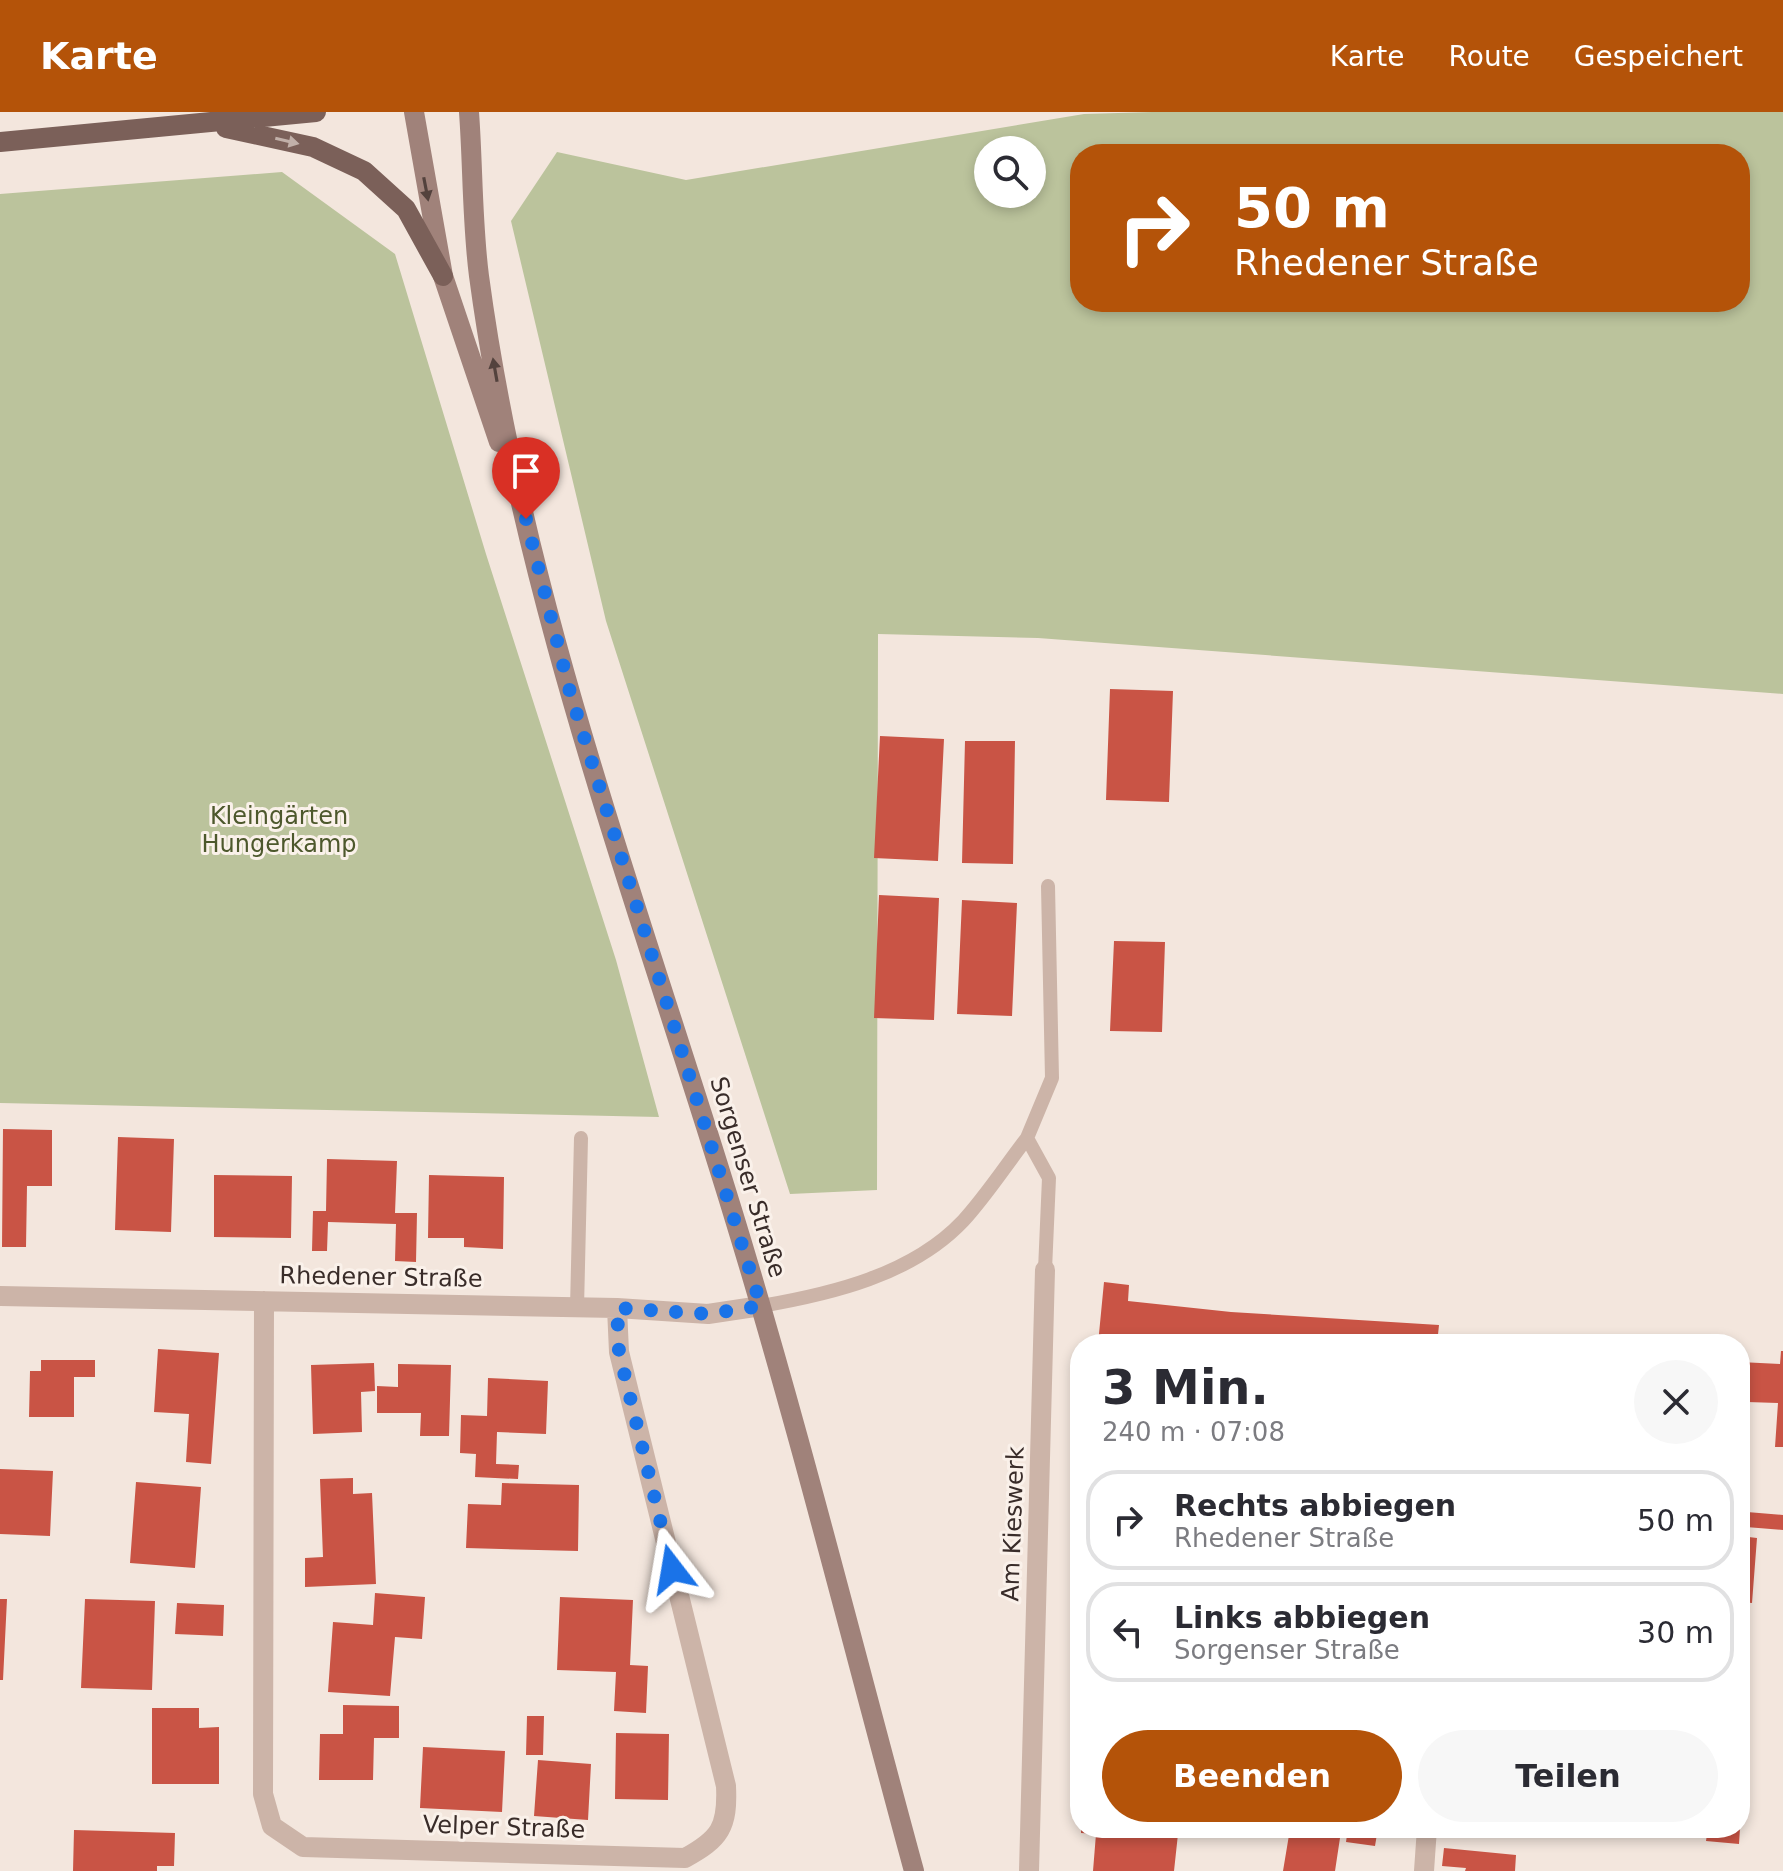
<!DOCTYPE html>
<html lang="de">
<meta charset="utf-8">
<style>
:root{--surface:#fff;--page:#f7f7f7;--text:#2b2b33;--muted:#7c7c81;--line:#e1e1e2;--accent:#b45309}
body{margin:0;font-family:"DejaVu Sans",sans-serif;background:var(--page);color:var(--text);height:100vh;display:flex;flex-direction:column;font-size:30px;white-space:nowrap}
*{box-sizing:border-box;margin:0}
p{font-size:26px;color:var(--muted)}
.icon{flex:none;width:44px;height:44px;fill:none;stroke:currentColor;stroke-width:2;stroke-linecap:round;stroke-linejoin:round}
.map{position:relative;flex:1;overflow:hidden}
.drawer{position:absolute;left:1070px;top:1222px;width:680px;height:504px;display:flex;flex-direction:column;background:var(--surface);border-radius:32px;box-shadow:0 4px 12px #0003}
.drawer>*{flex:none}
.hud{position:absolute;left:1070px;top:32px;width:680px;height:168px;border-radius:32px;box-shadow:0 4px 12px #0003;background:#b45309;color:#fff;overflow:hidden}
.tools{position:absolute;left:974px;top:24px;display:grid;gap:16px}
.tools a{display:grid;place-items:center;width:72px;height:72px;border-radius:50%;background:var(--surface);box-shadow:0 4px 12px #0003;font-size:40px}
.pin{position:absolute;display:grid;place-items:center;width:68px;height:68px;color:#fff;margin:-82px -34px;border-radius:50% 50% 50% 0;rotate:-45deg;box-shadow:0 0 8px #0007}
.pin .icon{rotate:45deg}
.me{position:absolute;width:88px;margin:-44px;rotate:346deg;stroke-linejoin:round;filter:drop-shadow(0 0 6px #0008)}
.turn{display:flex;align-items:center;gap:28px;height:168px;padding:0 32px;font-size:36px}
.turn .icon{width:104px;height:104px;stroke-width:2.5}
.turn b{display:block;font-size:56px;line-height:68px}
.round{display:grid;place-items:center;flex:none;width:84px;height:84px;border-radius:42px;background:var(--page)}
.headline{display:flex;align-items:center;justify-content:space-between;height:136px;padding:0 32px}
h1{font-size:48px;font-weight:600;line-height:60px}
.primary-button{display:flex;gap:16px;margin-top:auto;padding:16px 32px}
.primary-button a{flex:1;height:92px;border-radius:48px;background:var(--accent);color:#fff;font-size:32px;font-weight:600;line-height:92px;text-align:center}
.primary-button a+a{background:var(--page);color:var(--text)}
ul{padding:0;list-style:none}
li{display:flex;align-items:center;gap:24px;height:100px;margin:0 16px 12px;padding:0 16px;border:4px solid var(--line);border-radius:32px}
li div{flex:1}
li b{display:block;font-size:30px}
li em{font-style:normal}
header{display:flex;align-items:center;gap:48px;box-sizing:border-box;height:112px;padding:0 40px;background:var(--accent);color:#fff}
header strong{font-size:38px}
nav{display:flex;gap:44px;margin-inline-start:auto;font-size:28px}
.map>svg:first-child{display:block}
.green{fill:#bbc39c;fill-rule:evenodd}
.building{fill:#c95445}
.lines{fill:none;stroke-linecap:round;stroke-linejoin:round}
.lane{stroke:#ccb4a8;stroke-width:14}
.street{stroke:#ccb4a8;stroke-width:20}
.secondary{stroke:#a0827a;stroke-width:20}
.primary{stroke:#7b6059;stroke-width:20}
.oneway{fill:#c1b0a9}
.oneway2{fill:#53423d}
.route{stroke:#1a73e8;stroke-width:14;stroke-dasharray:0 25.2}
.labels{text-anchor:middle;stroke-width:6;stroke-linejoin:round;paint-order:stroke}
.park-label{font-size:24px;fill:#4d582c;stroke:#faf1ea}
.street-label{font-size:24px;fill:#392c29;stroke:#faf1ea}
</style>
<header>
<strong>Karte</strong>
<nav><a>Karte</a><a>Route</a><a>Gespeichert</a></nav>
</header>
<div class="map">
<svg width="1783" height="1759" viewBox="0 0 1783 1759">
<rect width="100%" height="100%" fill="#f3e6dd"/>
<path class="green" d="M1152,0H1783V582L1038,526L878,522L877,1078L790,1082L606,509L511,109L557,40L686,68L1084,2ZM988,38H1032V82H988ZM1080,42H1740V190H1080Z
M282,60L395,142L486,442L616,848L659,1005L0,991V82Z"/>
<path class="building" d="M1110,577L1173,579L1169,690L1106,688Z
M880,624L944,627L938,749L874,746Z
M965,629H1015L1013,752L962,751Z
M879,783L939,786L934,908L874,906Z
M962,788L1017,791L1012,904L957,902Z
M1114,829L1165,830L1162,920L1110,919Z
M3,1017L52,1018V1074H27L26,1135H2Z
M118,1025L174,1027L171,1120L115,1118Z
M327,1047L397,1049L395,1101H417L416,1150L395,1149L396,1112L328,1110L327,1139H312L313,1099H326Z
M214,1063L292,1064L291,1126L214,1125Z
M429,1063L504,1065L503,1137L464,1135V1126H428Z
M1104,1170L1129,1173L1128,1189L1231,1200L1439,1213L1437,1232H1227L1228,1229L1209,1227V1232H1098Z
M158,1237L219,1241L211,1352L186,1350L189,1302L154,1300Z
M1781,1239H1783V1335H1775L1778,1291L1747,1290L1746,1319H1740V1250L1780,1252Z
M41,1248H95V1265H74V1305H29L30,1259H41Z
M374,1251L375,1279L361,1280L362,1320L313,1322L311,1253Z
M398,1252L451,1253L449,1324H420L421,1301H377V1274L398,1275Z
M488,1266L548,1269L546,1322L497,1320L496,1352L519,1353L518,1367L475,1365L476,1342L460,1341L461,1303L487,1304Z
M0,1357L53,1359L50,1424L0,1422Z
M353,1366V1382L372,1381L376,1472L305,1475V1446L323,1445L320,1367Z
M136,1370L201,1375L195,1456L130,1451Z
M502,1371L579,1373L578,1439L466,1436L468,1392L501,1393Z
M1747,1400L1783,1403V1418L1746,1415Z
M1740,1424L1757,1426L1752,1491L1740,1490Z
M375,1481L425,1485L422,1527L395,1525L390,1584L328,1580L333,1510L373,1513Z
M560,1485L633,1488L630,1553L648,1554L646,1601L614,1599L616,1560L557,1558Z
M0,1487H7L3,1568H0Z
M85,1487L155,1489L152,1578L81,1576Z
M177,1491L224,1493L223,1524L175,1522Z
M343,1593L399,1594V1626H374L373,1668H319L320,1622H343Z
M152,1596H199V1616L219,1615V1672H152Z
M527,1604H544L543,1643H526Z
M616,1621L669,1622L668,1688L615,1687Z
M423,1635L505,1639L502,1700L420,1696Z
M538,1648L591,1652L588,1708L534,1704Z
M1740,1656L1748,1657L1742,1703H1740Z
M1081,1716H1126L1178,1722L1174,1759H1093L1096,1722L1081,1721Z
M1348,1716H1378L1375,1734L1346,1730Z
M1468,1716H1522L1521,1725L1467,1720Z
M1708,1716H1740L1739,1732L1706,1729Z
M1290,1717L1340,1726L1335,1759H1283Z
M74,1718L175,1721L174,1754H157V1759H73Z
M1444,1736L1516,1743L1515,1759H1465L1466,1756L1442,1754Z"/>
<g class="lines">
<path class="lane" d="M1045,1158L1049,1066L1027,1026L1052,966L1048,774
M761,1194C831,1182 912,1163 963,1109C986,1084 1006,1053 1027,1026
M577,1196L581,1026"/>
<path class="street" d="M0,1184L617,1196L708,1202L761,1194
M264,1189L263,1682L272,1714L303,1735L685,1746C720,1727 728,1715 726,1674L619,1240L617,1196
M1029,1759L1045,1158
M1424,1759L1427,1716"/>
<path class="secondary" d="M414,0L443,164L499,330
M469,0C473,54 472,110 479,164C522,485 638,791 732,1098C799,1316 854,1539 914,1759"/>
<path class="primary" d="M226,16L313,35L364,59L406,97L443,164
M0,30L316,0"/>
</g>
<defs><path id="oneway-solid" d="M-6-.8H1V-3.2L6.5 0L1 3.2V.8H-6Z" transform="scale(2)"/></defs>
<use class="oneway" href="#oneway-solid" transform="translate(287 29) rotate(13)"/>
<g class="oneway2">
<use href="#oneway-solid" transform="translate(426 77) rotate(79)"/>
<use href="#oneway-solid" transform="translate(495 258) rotate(-100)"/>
</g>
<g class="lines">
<path class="route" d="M526,407L570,580L761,1194L708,1202L617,1196L619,1240L672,1457"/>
</g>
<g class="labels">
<g class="park-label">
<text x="279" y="712">Kleingärten<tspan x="279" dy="28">Hungerkamp</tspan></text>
</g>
<g class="street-label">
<text transform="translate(748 1065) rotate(73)" y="8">Sorgenser Straße</text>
<text transform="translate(381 1165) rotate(1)" y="8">Rhedener Straße</text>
<text transform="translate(1013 1412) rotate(-88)" y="8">Am Kieswerk</text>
<text transform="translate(504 1715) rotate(2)" y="8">Velper Straße</text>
</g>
</g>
</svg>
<div class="tools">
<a><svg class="icon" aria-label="search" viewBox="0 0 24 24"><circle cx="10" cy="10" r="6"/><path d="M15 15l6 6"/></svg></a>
</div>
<div class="pin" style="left:526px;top:407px;background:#d93025"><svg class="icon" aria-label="arrive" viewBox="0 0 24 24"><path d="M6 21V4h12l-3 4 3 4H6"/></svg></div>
<svg class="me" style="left:672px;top:1457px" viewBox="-20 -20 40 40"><path d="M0-17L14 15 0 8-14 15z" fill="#1a73e8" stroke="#fff" stroke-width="4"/></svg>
<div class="hud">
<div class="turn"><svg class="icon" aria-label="right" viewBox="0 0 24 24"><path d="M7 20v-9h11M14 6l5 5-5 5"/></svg><div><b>50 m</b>Rhedener Straße</div></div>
</div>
<section class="drawer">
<div class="headline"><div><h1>3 Min.</h1><p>240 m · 07:08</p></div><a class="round"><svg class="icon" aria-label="close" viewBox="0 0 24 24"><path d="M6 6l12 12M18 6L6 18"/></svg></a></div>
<ul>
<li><svg class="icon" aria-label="right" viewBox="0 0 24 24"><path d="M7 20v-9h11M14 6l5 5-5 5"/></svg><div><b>Rechts abbiegen</b><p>Rhedener Straße</p></div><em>50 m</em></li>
<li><svg class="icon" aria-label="left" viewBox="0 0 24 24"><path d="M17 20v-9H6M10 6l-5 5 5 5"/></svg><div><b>Links abbiegen</b><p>Sorgenser Straße</p></div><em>30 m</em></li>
</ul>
<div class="primary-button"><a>Beenden</a><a>Teilen</a></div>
</section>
</div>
